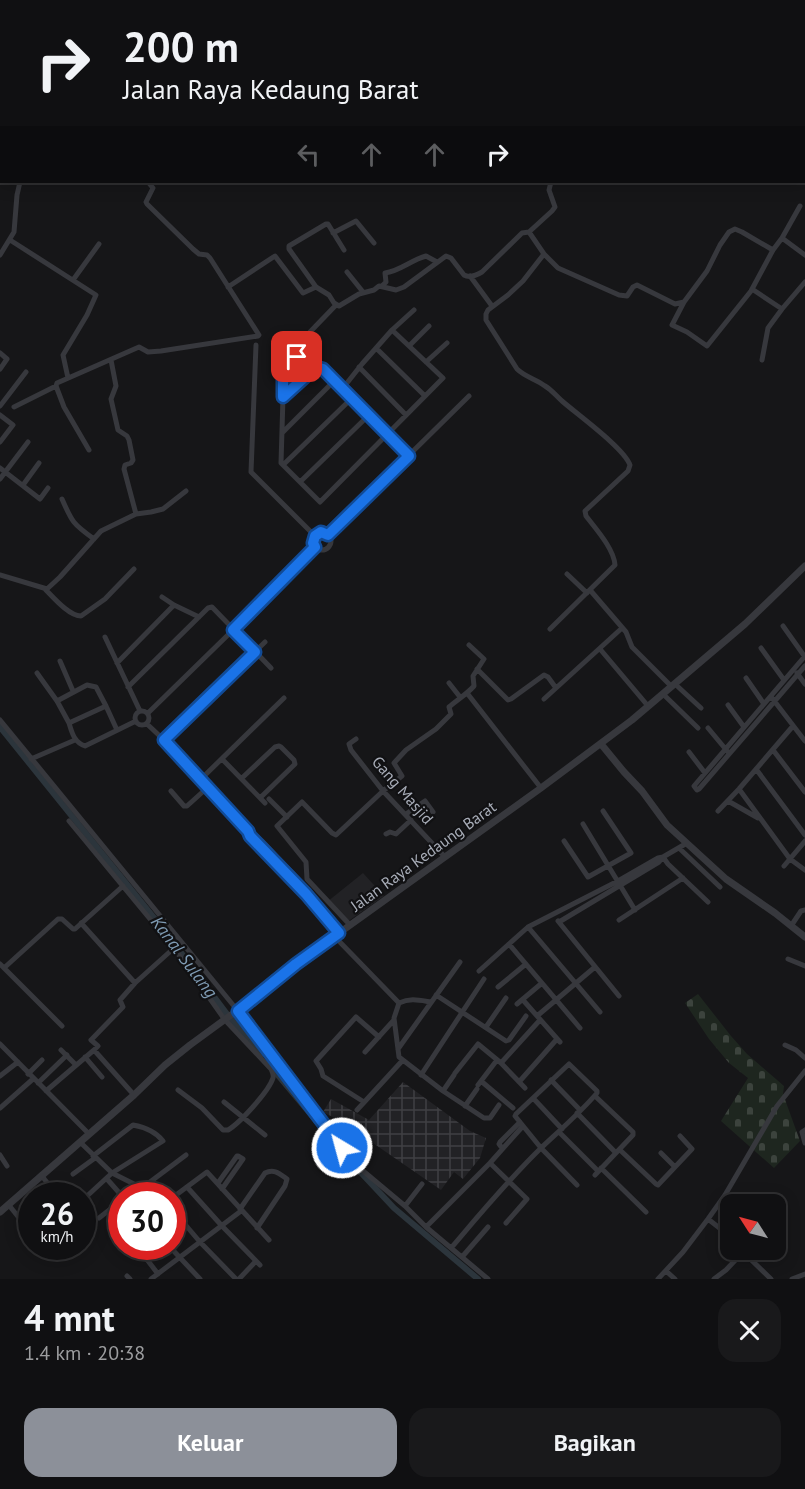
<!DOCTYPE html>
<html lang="id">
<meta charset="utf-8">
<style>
:root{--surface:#101012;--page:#19191b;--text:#f1f3f6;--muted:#9c9d9f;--line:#303032;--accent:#8c9099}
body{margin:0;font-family:"PT Sans",sans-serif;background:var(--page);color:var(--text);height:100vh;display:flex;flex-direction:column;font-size:22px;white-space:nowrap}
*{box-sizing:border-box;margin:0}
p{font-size:20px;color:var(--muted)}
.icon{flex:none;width:33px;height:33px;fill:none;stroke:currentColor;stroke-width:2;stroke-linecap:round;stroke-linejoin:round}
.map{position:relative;height:1279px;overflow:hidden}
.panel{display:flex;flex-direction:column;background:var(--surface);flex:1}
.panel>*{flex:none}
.guide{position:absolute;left:0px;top:0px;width:806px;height:183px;box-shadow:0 3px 15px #0003,0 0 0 2px var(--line);background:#101012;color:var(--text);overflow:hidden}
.needle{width:39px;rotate:306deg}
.fabs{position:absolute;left:720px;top:1194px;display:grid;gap:12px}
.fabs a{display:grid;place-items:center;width:66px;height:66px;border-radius:12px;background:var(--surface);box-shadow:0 3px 15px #0003,0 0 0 2px var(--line);font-size:30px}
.speed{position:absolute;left:18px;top:1182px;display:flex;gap:12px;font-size:30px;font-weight:700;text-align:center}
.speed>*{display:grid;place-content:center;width:78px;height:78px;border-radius:50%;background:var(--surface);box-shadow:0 3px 15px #0003,0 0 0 2px var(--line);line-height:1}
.speed small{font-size:15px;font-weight:400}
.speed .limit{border:9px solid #d22;background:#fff;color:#111}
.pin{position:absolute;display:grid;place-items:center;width:51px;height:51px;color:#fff;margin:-26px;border-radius:12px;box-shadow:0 3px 9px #0006}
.me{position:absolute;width:66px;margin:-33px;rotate:323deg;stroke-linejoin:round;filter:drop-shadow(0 0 4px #0008)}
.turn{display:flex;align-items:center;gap:21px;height:126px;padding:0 24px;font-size:27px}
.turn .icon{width:78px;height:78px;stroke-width:2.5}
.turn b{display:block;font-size:42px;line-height:51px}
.lanes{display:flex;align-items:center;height:57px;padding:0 24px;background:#0003;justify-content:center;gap:30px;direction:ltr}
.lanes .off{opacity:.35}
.round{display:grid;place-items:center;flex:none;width:63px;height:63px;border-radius:18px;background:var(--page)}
.overview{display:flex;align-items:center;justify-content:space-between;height:102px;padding:0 24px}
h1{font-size:36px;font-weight:800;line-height:45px}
.primary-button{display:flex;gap:12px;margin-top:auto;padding:12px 24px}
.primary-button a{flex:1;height:69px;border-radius:18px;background:var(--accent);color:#fff;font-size:24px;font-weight:800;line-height:69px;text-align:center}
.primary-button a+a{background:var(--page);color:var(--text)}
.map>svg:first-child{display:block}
.built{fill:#222225}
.industrial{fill:url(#industrial-grid)}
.cemetery{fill:url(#cemetery-stones)}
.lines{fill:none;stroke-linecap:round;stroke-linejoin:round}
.canal{stroke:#2c353c;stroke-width:6}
.minor{stroke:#37383d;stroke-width:5}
.tertiary{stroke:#37383d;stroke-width:7}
.route-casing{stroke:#114b97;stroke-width:15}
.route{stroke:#1a73e8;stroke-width:10}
.labels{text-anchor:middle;stroke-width:4.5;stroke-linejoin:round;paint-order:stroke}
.street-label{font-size:16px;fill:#a8adb8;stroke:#111113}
.water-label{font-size:18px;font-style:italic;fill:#7f9bb3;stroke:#111113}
</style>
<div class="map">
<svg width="805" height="1279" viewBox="0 0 805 1279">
<defs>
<pattern id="industrial-grid" width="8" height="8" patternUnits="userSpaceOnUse" patternTransform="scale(1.5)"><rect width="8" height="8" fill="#222225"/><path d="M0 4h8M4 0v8" fill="none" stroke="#3f3f43"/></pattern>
<pattern id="cemetery-stones" width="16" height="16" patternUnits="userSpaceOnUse" patternTransform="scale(1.5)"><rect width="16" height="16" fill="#1e261f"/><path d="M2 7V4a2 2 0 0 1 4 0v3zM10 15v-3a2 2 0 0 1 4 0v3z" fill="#3c433d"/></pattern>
</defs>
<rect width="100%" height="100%" fill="#161618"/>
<path class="built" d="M363,873L384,896L347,922L327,902Z"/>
<path class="industrial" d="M403,1082L470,1131L486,1138L480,1158L463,1179L454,1172L441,1190L344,1123L323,1112L331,1099L369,1120Z"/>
<path class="cemetery" d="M698,994L731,1036L747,1054L784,1086L783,1094L800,1141L774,1168L721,1121L748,1078L729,1063L709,1039L685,1003Z"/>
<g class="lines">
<path class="canal" d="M0,727L167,934L230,1018L261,1055
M272,1068L349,1160L394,1208L478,1279"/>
<path class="minor" d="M7,0L9,2
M489,0L490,2
M619,0L620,2
M640,0L641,2
M127,2V0
M602,2L604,0
M771,2L772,0
M804,70L805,69
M804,167L805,168
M333,233L356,221L374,243
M782,238L805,255
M10,240L96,295L87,315L63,355L68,378
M773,250L742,232L735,229L729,232L720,245L707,271L684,302L672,325L687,332L707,346L751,291L773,250L782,238L800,206
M544,254L558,268L619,295L627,296L633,287L637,285L675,304L684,302
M0,255L14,232L17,195L20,182
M347,272L363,292
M470,276L492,306
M73,280L99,244
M382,286L386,282L385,273C400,271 411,260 426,256L437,262
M228,287L275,256L303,293L316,287L329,295L334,303L339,306L359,294L374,290L379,286L396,290L404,287L446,256L451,258L464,275C469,278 477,275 482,272L522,233L529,232
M316,287L289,249V246L326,224H328L344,250
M752,289L782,309
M392,330L414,310
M310,332L336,305
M256,345L251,472L315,536
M409,346L429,326
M376,348L425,396
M0,353L7,359L0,369
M284,358L283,397L316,367L323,369L409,456
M111,360L116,386L111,399L118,430L127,436L129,440L133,460L131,463L125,465L124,469L136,514
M762,360L768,328L782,309L805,282
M426,362L447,343
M359,367L406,415
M283,371L297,357
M283,397L281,463L320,502L443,378L392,330L362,364L343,388
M0,406L26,372
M14,407L56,386
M0,415L13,425L0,442
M282,433L335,380
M89,450L64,407L56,386L57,383L139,347L148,352L161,351L258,336L259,335L210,258L207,255L199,254L193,249L147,204L146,202L153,188L148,182
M283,465L352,398
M0,468L40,499L48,488
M0,479L28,442
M300,482L369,415
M23,485L39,463
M62,499C72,522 73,524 94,539
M313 541a9 9 0 1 1 18 0a9 9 0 1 1-18 0Z
M328,535L469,396
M567,574L587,593
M0,575L47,589L60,577L101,531L136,514L151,512L163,509L186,491
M45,589C53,597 69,616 81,616L105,599L134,569
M590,590L626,632L632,647L672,687
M162,597L174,605
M783,626L805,657
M550,629L615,565C614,549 596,529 586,516L585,511L628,471L630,465C624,448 578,415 562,401C556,396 552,390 545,386C536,379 525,377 517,369L486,320V314L488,310L508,295L523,281L544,254L529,232L552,211L555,207L549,190L551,182
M105,637L140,711
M761,648L784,680
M600,649L648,706
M805,656L694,786L697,790L699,789L805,666
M60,661L73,691
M117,663L174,605L199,617
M477,669L508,700L511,699L544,675L548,677L556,688
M37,673L57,701L87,685L96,687L106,706L69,723C72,733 74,742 85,746L136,721
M797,673L805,684
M746,678L764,704
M449,683L460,697
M675,684L701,708
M128,687L208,608L212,607L271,668
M467,693L541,788
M663,694L698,728
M772,698L805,741
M544,699L622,628
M57,701L69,723
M728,705L744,727
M106,706L117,730
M135 718a7 7 0 1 1 14 0a7 7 0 1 1-14 0Z
M148,713L233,630L315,547
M0,720L238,1011L356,1165L405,1206L426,1227L488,1279
M147,724L164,740L248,831C255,846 271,858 283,870C303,890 321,911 339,933
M708,728L728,752
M356,739L349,744L351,750L383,791L445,857
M164,740L265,642
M773,750L805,792
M689,752L705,773
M31,759L75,740
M222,759L265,803
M756,769L805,835
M242,778L275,747L279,746L281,747L294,760L295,764L261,797
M200,780L284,698
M739,789L790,859L805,870
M171,791L184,806H187L207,788
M269,799L287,817
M728,801L758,818
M718,811L739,789L793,726
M406,814L425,801L433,812
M69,821L174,948L225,1020L271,1069C272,1072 274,1074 273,1078C269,1091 240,1123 228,1130H223L202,1108L178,1090
M583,824L635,910
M248,831C259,836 268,847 276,856C300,880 322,905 343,931
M386,834L390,832L396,834L411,820
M564,841L588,877L631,853L603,811
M679,848L720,887
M663,857L668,864L708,902
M784,866L805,841
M619,920L683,878
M558,921L619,996
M559,922L659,862L663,857L687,843
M81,923L135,983
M350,925L307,879L306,862L277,826L302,802L332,833L336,835L383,791L402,776L394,763L406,750L436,729L451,714L449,707C457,700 467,694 474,686L473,676L484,659L469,645
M791,926L801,911L805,910
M528,927L600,1012
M335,937L399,1003
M509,944L580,1028
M788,959L805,966
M0,964L62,1026
M4,968L58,919H62L73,929H75L123,886
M479,971L528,927L618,881L658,858L663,857
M498,987L526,964
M436,995L506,1041L509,1040L526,1016
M523,1000L560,1042
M431,1002C418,1000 410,998 399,1003L394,1018L399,1057L443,1091L484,1118H490L499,1105
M517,1004L542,983
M537,1016L595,967
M486,1027L506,998
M0,1044L89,1134
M785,1045L796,1050L805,1058
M398,1049L460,962
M61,1050L76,1065
M94,1050L98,1046L91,1040L123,1007L120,1000L135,983L174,948
M365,1052L394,1020
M85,1057L102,1077
M501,1063L540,1020
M455,1073L478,1044L501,1063L525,1088
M28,1074L42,1060
M421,1075L484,979
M0,1076L18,1062
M551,1080L580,1110
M481,1081L513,1108
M519,1082L557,1039
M38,1083L67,1055
M478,1085L497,1060
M46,1091L94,1050L134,1095
M443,1091L454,1075
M533,1098L562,1129
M224,1102L265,1135
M364,1102L323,1076L321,1069L316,1061L356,1017L379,1037
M465,1106L477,1089
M0,1108L33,1079
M357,1110L402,1061
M577,1113L616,1153
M805,1130L802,1132L805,1143
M559,1132L598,1171
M80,1142L112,1173L158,1196
M502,1148L499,1144L500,1142L520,1122
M620,1150L656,1184L658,1185L692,1149L680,1136
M661,1153L675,1167
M0,1155L7,1166
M490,1163L527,1199L506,1223
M601,1168L646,1212
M73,1174L95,1158
M41,1175L58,1196
M595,1175L633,1135V1132L595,1096
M107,1179L122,1196
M218,1183L237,1156H238L243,1159L222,1189
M187,1187L222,1226L260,1265
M142,1188L186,1155
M86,1197L112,1173L163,1141C156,1132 144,1127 133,1125L93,1156
M172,1198L207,1172L269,1240
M8,1204L24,1224
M405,1206L422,1184
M172,1209L200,1242L236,1279
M240,1209L265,1173C274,1168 280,1174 287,1179L285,1186L257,1228
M99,1218L122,1200
M708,1219L722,1230L730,1238
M426,1227L490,1163L523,1126
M169,1246L200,1279
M451,1248C480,1214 509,1179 541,1148C560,1130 580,1113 597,1093V1091L569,1064L516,1114L515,1116L541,1148L577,1185
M741,1250L771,1279
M142,1253L158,1274
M462,1257L488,1227
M666,1271L675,1279
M127,1276L130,1279
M151,1279L241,1211
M239,1279L256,1261
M658,1279L683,1252L708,1219L725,1195L777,1106L805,1071
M714,1279L726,1270L743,1252
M792,1279L805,1274"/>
<path class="tertiary" d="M601,744L624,772L642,791L667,825L726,879L775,913L805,937
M0,1212L134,1095L165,1065L190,1045L231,1015L238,1011L296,964L541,788L632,720L745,624L805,566"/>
</g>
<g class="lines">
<g class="route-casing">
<path id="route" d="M297,357L283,371V397L316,367L323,369L409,456L328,535L321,532L315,536L313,543L315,547L233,630L255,652L164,740L248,831L250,836L306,894L339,933L296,964L238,1011L342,1148"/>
</g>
<use href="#route" class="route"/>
</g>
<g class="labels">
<g class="street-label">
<text transform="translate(403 790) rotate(49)" y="6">Gang Masjid</text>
<text transform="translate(423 856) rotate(-36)" y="6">Jalan Raya Kedaung Barat</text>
</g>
<g class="water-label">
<text transform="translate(184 957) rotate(53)" y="6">Kanal Sulang</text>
</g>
</g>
</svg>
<div class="fabs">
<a><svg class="needle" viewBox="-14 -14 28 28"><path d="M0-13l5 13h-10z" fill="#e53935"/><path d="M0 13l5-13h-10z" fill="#9c9d9f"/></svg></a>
</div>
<div class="speed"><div>26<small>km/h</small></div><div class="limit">30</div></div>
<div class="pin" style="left:297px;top:357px;background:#d93025"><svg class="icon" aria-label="arrive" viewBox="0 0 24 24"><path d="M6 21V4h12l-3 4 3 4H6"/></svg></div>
<svg class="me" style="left:342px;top:1148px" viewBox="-20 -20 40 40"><circle r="17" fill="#1a73e8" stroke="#fff" stroke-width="3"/><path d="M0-11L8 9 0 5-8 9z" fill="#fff"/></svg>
<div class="guide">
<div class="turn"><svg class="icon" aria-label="right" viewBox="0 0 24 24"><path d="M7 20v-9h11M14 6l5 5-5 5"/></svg><div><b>200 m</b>Jalan Raya Kedaung Barat</div></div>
<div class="lanes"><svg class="icon off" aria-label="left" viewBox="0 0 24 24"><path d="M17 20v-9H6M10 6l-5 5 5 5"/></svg><svg class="icon off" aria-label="ahead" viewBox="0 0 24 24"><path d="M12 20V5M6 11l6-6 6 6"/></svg><svg class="icon off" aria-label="ahead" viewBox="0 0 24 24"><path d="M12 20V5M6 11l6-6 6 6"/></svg><svg class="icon" aria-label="right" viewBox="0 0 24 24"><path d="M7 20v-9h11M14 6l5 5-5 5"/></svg></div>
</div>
</div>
<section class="panel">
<div class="overview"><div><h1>4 mnt</h1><p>1.4 km · 20:38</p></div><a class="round"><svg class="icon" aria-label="close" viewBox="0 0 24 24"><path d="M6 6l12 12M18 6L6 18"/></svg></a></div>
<div class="primary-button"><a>Keluar</a><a>Bagikan</a></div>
</section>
